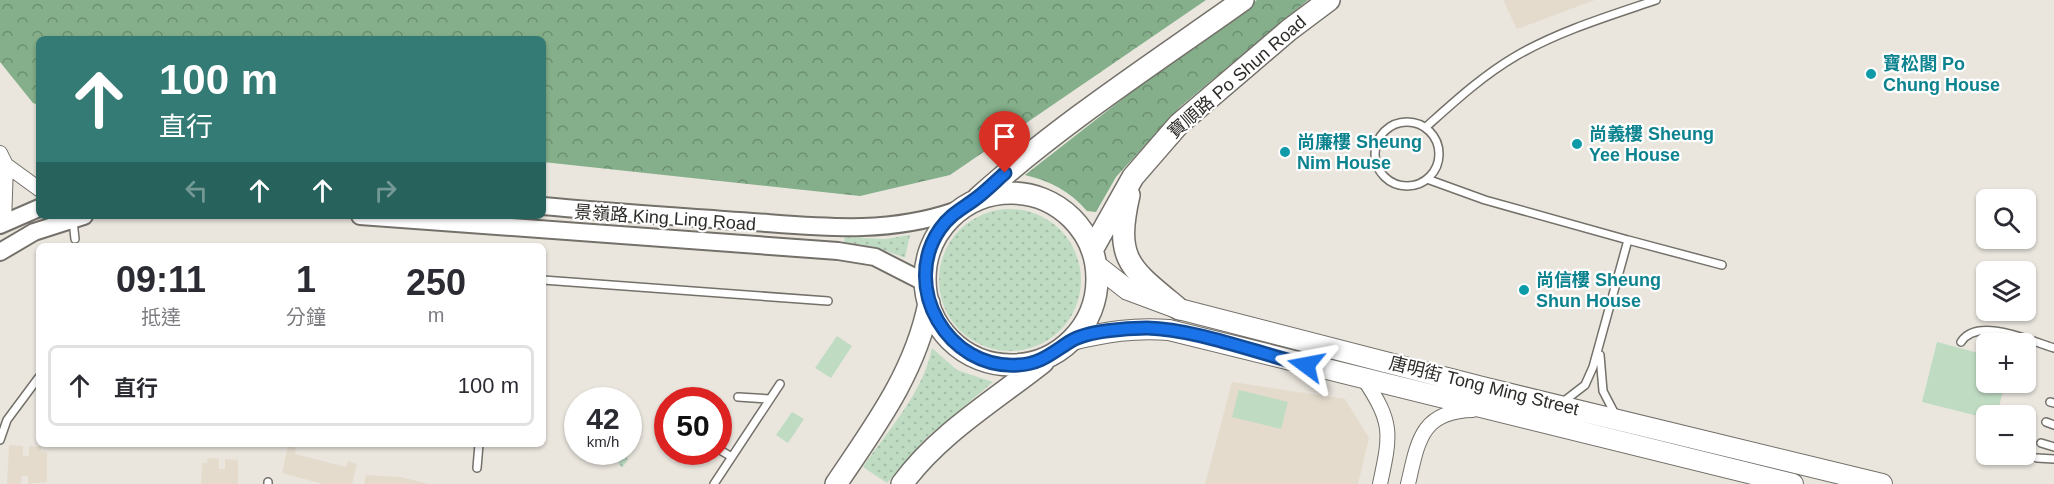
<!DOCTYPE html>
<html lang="zh-TW">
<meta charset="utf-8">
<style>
:root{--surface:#fff;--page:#f7f7f7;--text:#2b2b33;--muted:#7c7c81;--line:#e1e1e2}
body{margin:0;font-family:Helvetica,"Noto Sans TC",sans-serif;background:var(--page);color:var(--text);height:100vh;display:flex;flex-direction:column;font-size:22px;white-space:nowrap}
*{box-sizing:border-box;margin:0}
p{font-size:20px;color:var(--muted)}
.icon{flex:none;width:33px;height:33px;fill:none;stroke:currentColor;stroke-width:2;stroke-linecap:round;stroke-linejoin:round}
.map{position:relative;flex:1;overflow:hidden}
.drawer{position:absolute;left:36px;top:243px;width:510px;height:204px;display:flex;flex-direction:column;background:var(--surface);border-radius:9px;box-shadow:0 2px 4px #0004}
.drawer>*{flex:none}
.guide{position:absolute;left:36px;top:36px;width:510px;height:183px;border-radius:9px;box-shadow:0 2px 4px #0004;background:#337b74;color:#fff;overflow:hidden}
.fabs{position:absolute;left:1976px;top:189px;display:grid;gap:12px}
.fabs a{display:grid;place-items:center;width:60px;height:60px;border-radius:9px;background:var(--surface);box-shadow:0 2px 4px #0004;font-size:30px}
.speed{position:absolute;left:564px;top:387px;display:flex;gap:12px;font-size:30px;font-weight:700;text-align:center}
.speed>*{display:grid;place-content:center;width:78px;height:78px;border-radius:50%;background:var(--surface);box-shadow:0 2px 4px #0004;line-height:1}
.speed small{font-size:15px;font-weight:400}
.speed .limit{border:9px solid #d22;background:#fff;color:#111}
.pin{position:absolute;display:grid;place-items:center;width:51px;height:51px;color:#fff;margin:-62px -26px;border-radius:50% 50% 50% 0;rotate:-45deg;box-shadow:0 0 6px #0007}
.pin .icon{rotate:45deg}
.me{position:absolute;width:66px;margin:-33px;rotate:283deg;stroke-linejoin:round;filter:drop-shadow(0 0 4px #0008)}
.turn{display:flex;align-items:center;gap:21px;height:126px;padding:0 24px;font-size:27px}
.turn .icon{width:78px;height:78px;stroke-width:2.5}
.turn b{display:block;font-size:42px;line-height:51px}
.lanes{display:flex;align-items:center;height:57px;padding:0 24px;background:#0003;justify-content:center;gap:30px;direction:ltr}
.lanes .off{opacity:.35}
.eta{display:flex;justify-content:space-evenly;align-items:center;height:102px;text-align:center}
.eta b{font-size:36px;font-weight:700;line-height:42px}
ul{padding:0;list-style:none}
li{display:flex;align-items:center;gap:18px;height:81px;margin:0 12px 9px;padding:0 12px;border:3px solid var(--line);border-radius:9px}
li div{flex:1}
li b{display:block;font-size:22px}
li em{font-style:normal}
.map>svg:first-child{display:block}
.built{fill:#e4dbcd}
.green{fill:url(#green-dots)}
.forest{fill:url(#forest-crowns)}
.pitch{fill:#bfdcc3}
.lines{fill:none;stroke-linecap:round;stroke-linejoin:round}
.service-casing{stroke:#74706a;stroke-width:10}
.minor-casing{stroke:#74706a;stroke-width:16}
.tertiary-casing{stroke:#74706a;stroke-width:20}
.secondary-casing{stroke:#74706a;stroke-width:22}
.primary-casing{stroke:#74706a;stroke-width:24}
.service{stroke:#fff;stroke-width:7}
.minor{stroke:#fff;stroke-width:14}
.tertiary{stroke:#fff;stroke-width:16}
.secondary{stroke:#fff;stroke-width:20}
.primary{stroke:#fff;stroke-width:21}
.route-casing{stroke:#114b97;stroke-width:15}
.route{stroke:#1a73e8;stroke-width:10}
.culture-dot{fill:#0f9aa8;stroke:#fff;stroke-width:2}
.labels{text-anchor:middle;stroke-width:4.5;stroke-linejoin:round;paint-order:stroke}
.culture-label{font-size:18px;font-weight:bold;fill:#0d838f;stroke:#fff;text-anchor:start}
.street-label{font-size:18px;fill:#2e2c29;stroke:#fff}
</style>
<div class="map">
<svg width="2054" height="484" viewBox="0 0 2054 484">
<defs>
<pattern id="green-dots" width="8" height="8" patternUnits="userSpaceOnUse" patternTransform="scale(1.5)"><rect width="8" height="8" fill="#bfdcc3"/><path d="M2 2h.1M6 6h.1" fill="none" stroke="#a4bda8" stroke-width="1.8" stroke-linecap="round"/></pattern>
<pattern id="forest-crowns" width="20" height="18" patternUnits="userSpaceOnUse" patternTransform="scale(1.5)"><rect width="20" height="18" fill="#84af8a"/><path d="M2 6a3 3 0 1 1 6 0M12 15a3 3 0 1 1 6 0" fill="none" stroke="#6c8f71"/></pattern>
</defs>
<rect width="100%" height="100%" fill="#eae6de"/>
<path class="built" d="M1503,0H1595L1517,29Z
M1232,382L1345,399L1369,438L1358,484H1205Z
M9,445L23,446V456H29V446L41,447V452H47V482L28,484V476H22L21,484H7Z
M288,446L296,448L295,454L346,467L348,461L357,464L352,484H323L282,473Z
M208,458L219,459V469H225V459L238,460V484H201L202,463H207Z
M366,475L401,477L429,484H364Z"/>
<path class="green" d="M939 280a71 71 0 1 1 142 0a71 71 0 1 1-142 0Z
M910,235L905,258L881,249L844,242L845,237L885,239Z
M932,348L957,370L993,382L926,438L887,483L863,467C888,430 923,393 932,348Z
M597,452H628L627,461L622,468L617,461Z"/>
<path class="forest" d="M0,0H1206L950,175L860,196L543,162V39H39V105L33,103L0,62Z
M1257,0H1308L1181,106L1116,177L1096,212L1087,211C1070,191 1050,181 1025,175L1148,79Z"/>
<path class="pitch" d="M837,336L852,346L831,378L815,368Z
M1937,342L1986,355V382L2005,383L1997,415L1986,418L1922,402Z
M1239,390L1288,402L1281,429L1232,417Z
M792,412L804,419L788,443L776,435Z"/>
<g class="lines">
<g class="service-casing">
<path id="service" d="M1375 154a32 32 0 1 1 64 0a32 32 0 1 1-64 0Z
M1426,127C1454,102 1482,76 1516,56C1559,31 1609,16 1656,0
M1427,179L1485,200L1628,240
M73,221L75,239
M543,280L828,301
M1961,342C1977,316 2031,341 2054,348
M1600,355L1603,391L1616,416
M738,397L770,399
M1563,402L1585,385L1593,367L1628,240L1722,265
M2050,402L2054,403
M2046,422L2054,425
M0,440L7,420L39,377
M2041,443L2054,447
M718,449L732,457
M2037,458L2054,459
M477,468L479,444
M268,484V482
M714,484L780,384"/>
</g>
<g class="minor-casing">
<path id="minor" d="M0,153L6,165L4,223
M6,165L39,189
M1364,379C1393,423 1391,433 1380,484
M1408,484C1418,441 1421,411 1473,410"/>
</g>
<g class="tertiary-casing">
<path id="tertiary" d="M543,206C608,212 673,216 739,221C815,226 882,236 955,211
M360,216L838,251L875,257L924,282
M0,225L39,208
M0,252L34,232L84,216"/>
</g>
<g class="secondary-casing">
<path id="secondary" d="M1096,265L1128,290L1179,309L1482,387L1882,484
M1072,340C1105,332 1135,327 1169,330L1793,484"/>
</g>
<g class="primary-casing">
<path id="primary" d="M925 279a86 86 0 1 1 172 0a86 86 0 1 1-172 0Z
M1129,195C1114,261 1130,268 1179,309
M978,198C1060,124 1153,64 1243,0
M1092,250L1133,177L1179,124L1289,30L1329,0
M836,484C875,426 915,373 929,303
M902,484C938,434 995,400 1043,362"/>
</g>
<use href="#service" class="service"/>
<use href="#minor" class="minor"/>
<use href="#tertiary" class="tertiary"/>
<use href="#secondary" class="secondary"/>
<use href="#primary" class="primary"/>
</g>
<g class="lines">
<g class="route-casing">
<path id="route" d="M1005,173C996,181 987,190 978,197C964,208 950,214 940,229C900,287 948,370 1018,365C1041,364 1053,352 1071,341C1087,331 1127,328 1147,328C1195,329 1257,353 1306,365"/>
</g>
<use href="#route" class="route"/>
</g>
<g class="culture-dot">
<circle cx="1871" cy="74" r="6"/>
<circle cx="1577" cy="144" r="6"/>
<circle cx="1285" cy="152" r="6"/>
<circle cx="1524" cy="290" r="6"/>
</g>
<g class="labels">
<g class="culture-label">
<text x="1883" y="70">寶松閣 Po<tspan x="1883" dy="21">Chung House</tspan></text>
<text x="1589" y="140">尚義樓 Sheung<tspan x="1589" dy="21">Yee House</tspan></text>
<text x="1297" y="148">尚廉樓 Sheung<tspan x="1297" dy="21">Nim House</tspan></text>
<text x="1536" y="286">尚信樓 Sheung<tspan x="1536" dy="21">Shun House</tspan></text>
</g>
<g class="street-label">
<text transform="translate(1237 77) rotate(-41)" y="6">寶順路 Po Shun Road</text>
<text transform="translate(665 218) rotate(4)" y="6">景嶺路 King Ling Road</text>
<text transform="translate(1484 386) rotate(14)" y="6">唐明街 Tong Ming Street</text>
</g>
</g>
</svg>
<div class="fabs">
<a><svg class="icon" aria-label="search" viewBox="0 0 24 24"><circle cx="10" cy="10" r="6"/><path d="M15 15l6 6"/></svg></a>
<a><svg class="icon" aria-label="layers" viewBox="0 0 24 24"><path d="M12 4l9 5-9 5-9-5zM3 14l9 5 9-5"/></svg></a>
<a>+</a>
<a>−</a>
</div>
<div class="speed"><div>42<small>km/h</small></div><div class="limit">50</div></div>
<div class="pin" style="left:1005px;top:173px;background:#d93025"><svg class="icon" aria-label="arrive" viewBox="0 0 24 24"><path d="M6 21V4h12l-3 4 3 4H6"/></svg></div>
<svg class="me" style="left:1306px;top:365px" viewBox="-20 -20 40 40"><path d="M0-17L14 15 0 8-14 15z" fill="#1a73e8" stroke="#fff" stroke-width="4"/></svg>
<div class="guide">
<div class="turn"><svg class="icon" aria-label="ahead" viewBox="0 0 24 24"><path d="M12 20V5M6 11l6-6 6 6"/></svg><div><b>100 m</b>直行</div></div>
<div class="lanes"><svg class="icon off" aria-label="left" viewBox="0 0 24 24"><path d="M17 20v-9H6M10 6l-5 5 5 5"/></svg><svg class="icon" aria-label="ahead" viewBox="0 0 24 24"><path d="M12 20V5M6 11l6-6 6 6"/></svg><svg class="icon" aria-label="ahead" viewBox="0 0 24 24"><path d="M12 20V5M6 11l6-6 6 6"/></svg><svg class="icon off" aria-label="right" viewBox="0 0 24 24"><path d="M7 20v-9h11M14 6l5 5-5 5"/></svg></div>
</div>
<section class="drawer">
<div class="eta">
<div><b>09:11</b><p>抵達</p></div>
<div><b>1</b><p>分鐘</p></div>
<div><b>250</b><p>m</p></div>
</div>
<ul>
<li><svg class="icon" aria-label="ahead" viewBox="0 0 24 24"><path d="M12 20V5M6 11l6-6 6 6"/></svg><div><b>直行</b></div><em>100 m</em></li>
</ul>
</section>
</div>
